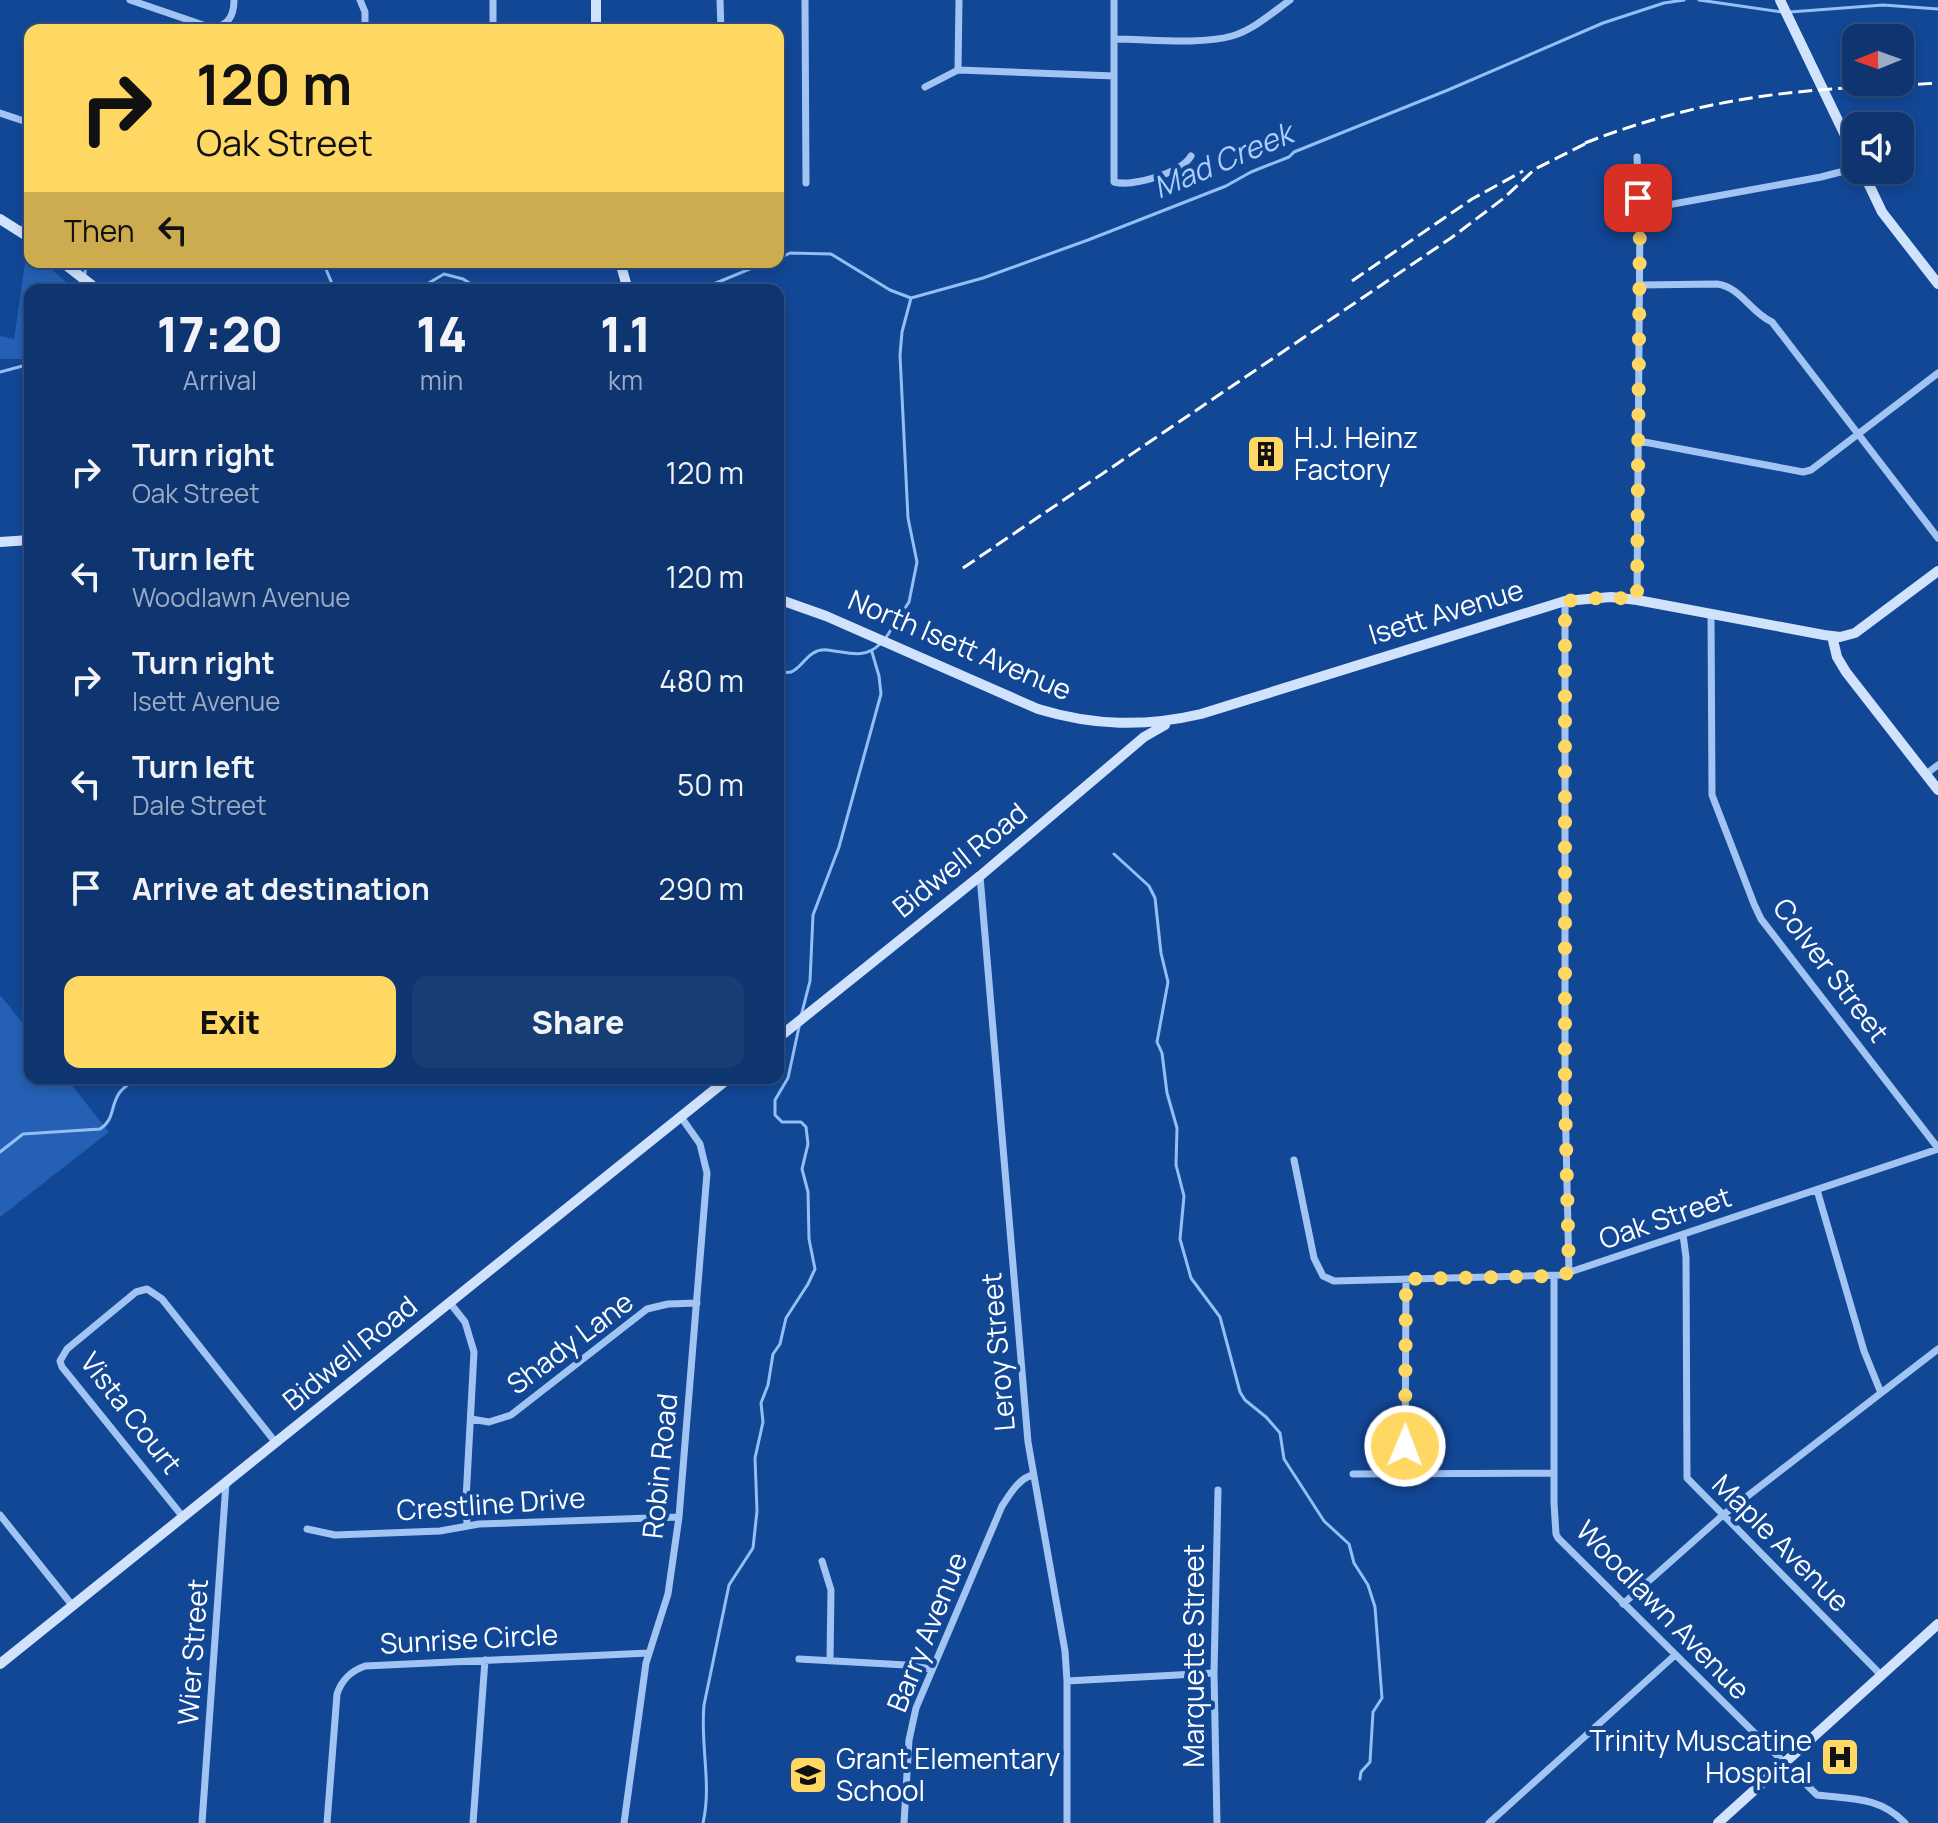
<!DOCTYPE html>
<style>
:root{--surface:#0e3570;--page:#173d75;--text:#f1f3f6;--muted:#9babc3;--line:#2e5083;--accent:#ffd763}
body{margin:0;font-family:Manrope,sans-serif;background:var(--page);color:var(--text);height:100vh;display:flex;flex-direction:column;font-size:30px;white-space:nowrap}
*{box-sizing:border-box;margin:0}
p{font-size:26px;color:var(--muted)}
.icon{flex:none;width:44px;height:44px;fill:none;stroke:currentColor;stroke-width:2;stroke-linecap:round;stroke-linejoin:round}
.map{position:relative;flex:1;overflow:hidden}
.details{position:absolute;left:24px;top:284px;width:760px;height:800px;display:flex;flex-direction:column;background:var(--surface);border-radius:16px;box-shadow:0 4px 12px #0003,0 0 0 2px var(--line)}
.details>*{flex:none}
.guide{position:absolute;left:24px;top:24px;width:760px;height:244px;border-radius:16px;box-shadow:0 4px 12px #0003,0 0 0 2px var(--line);background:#ffd763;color:#111;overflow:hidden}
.needle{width:52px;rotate:269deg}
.fabs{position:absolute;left:1842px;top:24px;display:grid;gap:16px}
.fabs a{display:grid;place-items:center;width:72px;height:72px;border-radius:16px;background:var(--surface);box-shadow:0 4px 12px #0003,0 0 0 2px var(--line);font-size:40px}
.pin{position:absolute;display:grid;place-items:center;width:68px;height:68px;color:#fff;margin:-34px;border-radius:16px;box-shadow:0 4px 12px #0006}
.me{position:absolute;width:88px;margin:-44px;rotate:1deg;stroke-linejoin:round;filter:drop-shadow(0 0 6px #0008)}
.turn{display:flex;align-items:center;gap:28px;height:168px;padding:0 40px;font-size:36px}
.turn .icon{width:104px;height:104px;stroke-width:2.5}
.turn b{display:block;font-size:56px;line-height:68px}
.then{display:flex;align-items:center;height:76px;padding:0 40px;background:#0003;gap:16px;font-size:30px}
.eta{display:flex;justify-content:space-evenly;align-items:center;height:136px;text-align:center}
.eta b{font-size:48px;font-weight:800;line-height:56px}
.button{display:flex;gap:16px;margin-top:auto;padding:16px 40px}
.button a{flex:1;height:92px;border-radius:16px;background:var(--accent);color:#111;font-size:32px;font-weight:800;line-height:92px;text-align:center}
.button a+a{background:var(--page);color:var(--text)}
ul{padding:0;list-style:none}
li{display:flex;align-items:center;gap:24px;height:104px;padding:0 40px}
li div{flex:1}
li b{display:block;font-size:30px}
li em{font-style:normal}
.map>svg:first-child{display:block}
.green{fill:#2460b5}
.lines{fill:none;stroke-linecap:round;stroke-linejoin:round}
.stream{stroke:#93bef6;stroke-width:3}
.street{stroke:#a1c4f3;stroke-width:7}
.secondary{stroke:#d1e2fd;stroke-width:10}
.rail{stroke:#fff;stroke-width:3;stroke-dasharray:14 6;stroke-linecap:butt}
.route{stroke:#ffd763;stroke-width:14;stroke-dasharray:0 25.2}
.labels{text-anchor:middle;stroke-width:8;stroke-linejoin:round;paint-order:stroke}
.poi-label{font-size:28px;fill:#fff;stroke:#124796;text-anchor:start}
.street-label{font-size:28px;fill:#fff;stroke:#124796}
.water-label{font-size:30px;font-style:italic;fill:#adcefa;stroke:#124796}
</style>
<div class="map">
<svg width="1938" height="1823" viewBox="0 0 1938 1823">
<rect width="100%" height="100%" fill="#124796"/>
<path class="green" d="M27,249L30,251V262H43L74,289L30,290V359H0V336L14,339Z
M0,995L30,1032V1078H66L109,1132L0,1217Z"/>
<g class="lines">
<path class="stream" d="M1699,0L1782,12
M1790,12L1883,5L1938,9
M778,259L790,253L831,254L890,290L911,298L983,278L1088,240L1226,186L1251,172L1289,157L1294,152L1448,90L1603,23L1664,3L1684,0
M323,262L333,286L337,290
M85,274L86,262
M417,290L444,274L463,279L481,290
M691,290L716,283L767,262
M0,372L30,364
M885,639L909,602L917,562L908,518L900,355L902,332L911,298
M778,672C782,672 787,673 791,672C803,668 808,648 827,650C847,652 864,660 880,644
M1114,854L1149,886L1155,898L1161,953L1168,982L1157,1042L1162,1053L1167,1093L1177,1128L1176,1165L1184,1196L1180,1239L1191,1278L1220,1317L1240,1392L1245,1400L1266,1417L1280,1433L1284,1459L1324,1521L1349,1544L1354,1563L1368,1585L1375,1607L1382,1698L1373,1712L1370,1762L1361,1772L1360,1779
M801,1016L810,981L813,915L839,847L881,694L879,676L872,652
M0,1152L23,1134L100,1129C115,1120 110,1105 120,1092C124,1087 131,1083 136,1078
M703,1823C712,1785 700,1744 704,1705L729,1585L753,1548L757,1511L755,1458L763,1422L761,1403L768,1385L773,1354L780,1344L786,1318L808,1284L815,1269L809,1239L808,1192L802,1169L808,1144L806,1127L801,1122H782L775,1115V1100L788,1078L799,1027"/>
<path class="street" d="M130,0L209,27C227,28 234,17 234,0
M360,0L365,12V30
M493,0V30
M720,0L721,30
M805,0L806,183
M1114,0V182C1133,187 1181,173 1191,156
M1114,39C1148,39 1200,45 1232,36C1253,30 1272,13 1290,0
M958,70L959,0
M925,87L958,70L1114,76
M0,113L30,123
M1640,210L1821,177L1856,168
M23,232L30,213
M1639,285L1717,284C1741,287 1750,312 1772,322L1938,538
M1639,441L1803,472L1811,470L1938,373
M1637,600L1640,210L1637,157
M1565,601V1096L1569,1273
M1711,613L1712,795L1754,904L1761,919L1938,1148
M1926,774L1938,765
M980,876L1028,1442L1065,1651L1067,1681V1823
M1294,1160L1314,1258L1323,1276L1334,1281L1561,1275L1938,1149
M1817,1190L1864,1351L1881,1393
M1683,1235L1686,1257L1687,1478L1881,1675
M1554,1276V1503L1556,1534L1558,1538L1817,1795C1850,1799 1879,1796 1905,1823
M450,1303L465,1322L474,1352L466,1499L467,1524
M471,1419L489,1422L511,1415L647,1309L668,1304L697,1303
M1405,1472L1406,1279
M1353,1474L1554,1473
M0,1515L72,1605
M183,1517L62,1367L60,1361L67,1349L136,1292L147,1289L162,1299L276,1443
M307,1529L335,1535L440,1531L479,1524L679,1517
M822,1561L831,1590L830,1660
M1623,1604L1723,1515L1938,1349
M799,1659L906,1665L931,1669
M1067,1681L1214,1673
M202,1823L226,1483
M327,1823L337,1694C342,1679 351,1671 365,1666L649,1653
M473,1823L485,1660
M624,1823L646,1663L668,1594L679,1517L707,1173L700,1144L681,1117
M904,1823L909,1740L916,1708L1002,1506C1010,1494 1019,1478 1033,1475
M1217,1823L1214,1673L1218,1490
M1489,1823L1674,1656"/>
<path class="secondary" d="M1780,0L1856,158
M596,30V0
M1862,170L1882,212L1938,284
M0,219L30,238
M62,262L98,290
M620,262L628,290
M0,542L30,540
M778,599L826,616L1038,709C1094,726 1145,727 1201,714L1565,601L1611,597L1637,600L1824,635L1840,637L1855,633L1938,571
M1832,636L1837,657L1846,672L1938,790
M778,1038L980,876L1144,737L1165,725
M0,1664L729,1078
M1718,1823L1938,1624"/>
<path class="rail" d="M1585,143C1654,116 1725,99 1798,92C1844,87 1891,86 1938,83
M1352,281L1472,199L1523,171
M963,568L1451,238L1504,198L1535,169L1593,140"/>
</g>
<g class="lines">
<path class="route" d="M1405,1446L1406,1279L1554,1276L1569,1273L1565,1096V601L1611,597L1637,600L1640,210L1638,198"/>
</g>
<defs>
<g id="building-square" transform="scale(2)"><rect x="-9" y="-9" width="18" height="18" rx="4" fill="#ffd763" stroke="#124796"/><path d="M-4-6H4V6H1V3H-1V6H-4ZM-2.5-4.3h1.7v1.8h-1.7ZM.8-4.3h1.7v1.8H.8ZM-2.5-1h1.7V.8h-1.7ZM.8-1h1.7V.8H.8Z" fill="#111"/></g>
<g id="hospital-square" transform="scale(2)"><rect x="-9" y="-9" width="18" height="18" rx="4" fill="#ffd763" stroke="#124796"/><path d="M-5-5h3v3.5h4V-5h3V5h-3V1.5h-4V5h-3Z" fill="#111"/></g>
<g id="school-square" transform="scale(2)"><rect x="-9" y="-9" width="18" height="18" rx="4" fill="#ffd763" stroke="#124796"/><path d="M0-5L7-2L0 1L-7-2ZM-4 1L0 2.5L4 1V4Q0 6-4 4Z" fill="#111"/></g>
</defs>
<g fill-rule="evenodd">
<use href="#building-square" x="1266" y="454"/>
<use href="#hospital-square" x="1840" y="1757"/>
<use href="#school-square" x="808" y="1775"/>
</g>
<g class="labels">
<g class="poi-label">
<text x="1294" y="448">H.J. Heinz<tspan x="1294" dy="32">Factory</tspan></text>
<text x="1812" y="1751" text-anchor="end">Trinity Muscatine<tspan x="1812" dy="32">Hospital</tspan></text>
<text x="836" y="1769">Grant Elementary<tspan x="836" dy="32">School</tspan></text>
</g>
<g class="street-label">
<text transform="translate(1446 612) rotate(-17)" y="10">Isett Avenue</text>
<text transform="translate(960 645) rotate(23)" y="10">North Isett Avenue</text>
<text transform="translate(960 860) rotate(-39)" y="10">Bidwell Road</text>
<text transform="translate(1831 970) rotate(53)" y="10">Colver Street</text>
<text transform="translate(1665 1218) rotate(-19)" y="10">Oak Street</text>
<text transform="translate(570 1343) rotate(-37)" y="10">Shady Lane</text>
<text transform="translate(998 1352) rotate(-95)" y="10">Leroy Street</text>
<text transform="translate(350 1353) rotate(-39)" y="10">Bidwell Road</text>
<text transform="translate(131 1413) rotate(52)" y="10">Vista Court</text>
<text transform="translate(660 1466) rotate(-84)" y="10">Robin Road</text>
<text transform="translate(491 1504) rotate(-4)" y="10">Crestline Drive</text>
<text transform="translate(1781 1543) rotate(45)" y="10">Maple Avenue</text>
<text transform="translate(1663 1610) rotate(46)" y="10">Woodlawn Avenue</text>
<text transform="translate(927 1632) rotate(-68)" y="10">Barry Avenue</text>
<text transform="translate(469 1639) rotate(-3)" y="10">Sunrise Circle</text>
<text transform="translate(193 1652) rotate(-86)" y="10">Wier Street</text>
<text transform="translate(1194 1656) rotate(-90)" y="10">Marquette Street</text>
</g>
<g class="water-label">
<text transform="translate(1223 161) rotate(-23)" y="10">Mad Creek</text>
</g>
</g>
</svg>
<div class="fabs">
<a><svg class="needle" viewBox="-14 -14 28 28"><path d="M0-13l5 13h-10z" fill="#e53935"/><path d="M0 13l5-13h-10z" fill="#9babc3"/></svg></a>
<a><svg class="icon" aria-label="sound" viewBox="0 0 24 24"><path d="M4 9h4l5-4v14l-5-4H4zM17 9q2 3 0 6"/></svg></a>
</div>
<div class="pin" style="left:1638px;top:198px;background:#d93025"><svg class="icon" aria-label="arrive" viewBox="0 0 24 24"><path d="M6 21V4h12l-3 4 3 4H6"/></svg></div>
<svg class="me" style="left:1405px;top:1446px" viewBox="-20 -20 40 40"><circle r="17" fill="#ffd763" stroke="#fff" stroke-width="3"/><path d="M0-11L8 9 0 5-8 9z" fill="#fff"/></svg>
<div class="guide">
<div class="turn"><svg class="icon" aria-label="right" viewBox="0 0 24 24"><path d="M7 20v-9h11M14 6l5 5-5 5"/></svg><div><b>120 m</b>Oak Street</div></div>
<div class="then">Then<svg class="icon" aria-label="left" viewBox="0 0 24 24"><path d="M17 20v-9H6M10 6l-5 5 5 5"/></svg></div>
</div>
<section class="details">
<div class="eta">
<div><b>17:20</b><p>Arrival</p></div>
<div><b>14</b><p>min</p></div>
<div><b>1.1</b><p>km</p></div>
</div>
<ul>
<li><svg class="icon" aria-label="right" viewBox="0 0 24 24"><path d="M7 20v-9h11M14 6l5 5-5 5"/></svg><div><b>Turn right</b><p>Oak Street</p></div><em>120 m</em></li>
<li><svg class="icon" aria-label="left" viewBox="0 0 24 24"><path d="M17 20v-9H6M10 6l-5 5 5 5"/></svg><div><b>Turn left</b><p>Woodlawn Avenue</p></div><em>120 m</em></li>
<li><svg class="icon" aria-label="right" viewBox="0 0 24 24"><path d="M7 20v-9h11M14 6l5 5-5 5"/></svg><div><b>Turn right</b><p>Isett Avenue</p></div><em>480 m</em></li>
<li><svg class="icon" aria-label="left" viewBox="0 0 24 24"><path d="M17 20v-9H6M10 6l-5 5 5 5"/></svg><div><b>Turn left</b><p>Dale Street</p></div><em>50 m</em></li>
<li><svg class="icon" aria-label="arrive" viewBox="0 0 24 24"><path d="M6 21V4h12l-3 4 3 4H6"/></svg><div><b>Arrive at destination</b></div><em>290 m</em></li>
</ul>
<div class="button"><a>Exit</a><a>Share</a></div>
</section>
</div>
